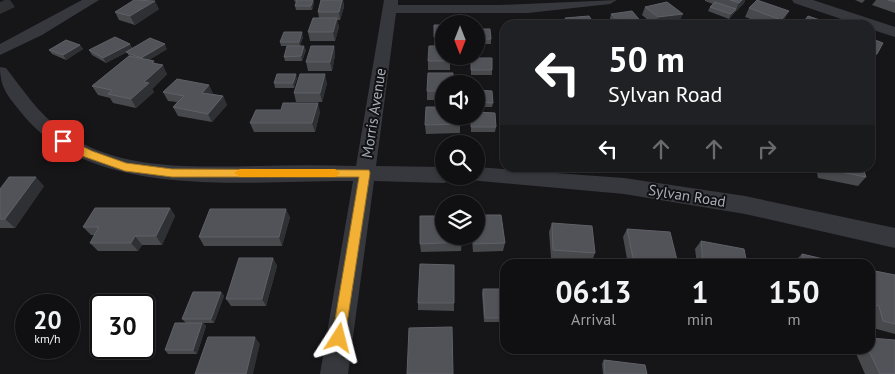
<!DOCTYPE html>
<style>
:root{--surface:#101012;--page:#19191b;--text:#f1f3f6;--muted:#9c9d9f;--line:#303032}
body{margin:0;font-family:"PT Sans",sans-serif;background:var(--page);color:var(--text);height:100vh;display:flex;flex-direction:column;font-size:19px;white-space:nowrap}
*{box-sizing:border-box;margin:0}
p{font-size:16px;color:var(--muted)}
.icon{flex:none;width:28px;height:28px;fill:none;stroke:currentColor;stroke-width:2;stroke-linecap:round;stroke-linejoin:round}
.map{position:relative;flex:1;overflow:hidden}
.panel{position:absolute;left:500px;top:259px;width:375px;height:95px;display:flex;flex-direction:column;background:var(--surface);border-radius:15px;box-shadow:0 1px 4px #0004,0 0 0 1px var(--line)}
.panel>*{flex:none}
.banner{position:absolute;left:500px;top:20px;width:375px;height:152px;border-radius:15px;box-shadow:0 1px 4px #0004,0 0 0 1px var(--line);background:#202124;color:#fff;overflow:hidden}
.needle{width:32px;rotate:180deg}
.buttons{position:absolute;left:435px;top:15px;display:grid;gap:10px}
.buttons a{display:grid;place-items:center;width:50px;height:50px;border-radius:50%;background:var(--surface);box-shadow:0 1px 4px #0004,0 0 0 1px var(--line);font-size:25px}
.speed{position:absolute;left:15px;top:294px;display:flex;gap:10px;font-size:25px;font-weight:700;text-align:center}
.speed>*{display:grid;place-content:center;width:65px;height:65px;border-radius:50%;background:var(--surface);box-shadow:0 1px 4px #0004,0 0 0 1px var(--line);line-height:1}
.speed small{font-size:12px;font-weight:400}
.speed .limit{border:2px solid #111;border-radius:8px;background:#fff;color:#111}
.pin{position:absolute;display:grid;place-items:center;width:42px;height:42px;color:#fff;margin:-21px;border-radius:10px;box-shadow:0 2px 8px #0006}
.me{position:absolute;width:55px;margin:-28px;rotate:9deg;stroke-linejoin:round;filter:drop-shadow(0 0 4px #0008)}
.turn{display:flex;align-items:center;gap:18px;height:105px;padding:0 25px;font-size:22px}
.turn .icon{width:65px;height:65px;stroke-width:2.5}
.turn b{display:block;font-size:35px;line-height:42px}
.lanes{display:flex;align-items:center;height:48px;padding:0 25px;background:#0003;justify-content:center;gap:25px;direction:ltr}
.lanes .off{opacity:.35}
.eta{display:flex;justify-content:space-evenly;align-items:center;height:85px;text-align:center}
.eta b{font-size:30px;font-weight:700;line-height:35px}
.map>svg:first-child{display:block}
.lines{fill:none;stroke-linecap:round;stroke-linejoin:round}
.minor{fill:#37383d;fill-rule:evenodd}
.wall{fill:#47494d}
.shaded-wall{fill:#2f3033}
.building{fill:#525359;stroke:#5f6168}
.route{fill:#f2b134;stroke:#9d7322}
.slow{fill:#f59e0b}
.labels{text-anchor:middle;stroke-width:4;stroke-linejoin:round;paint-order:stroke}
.street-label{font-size:15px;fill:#a8adb8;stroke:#111113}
</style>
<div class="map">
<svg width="895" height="374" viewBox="0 0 895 374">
<rect width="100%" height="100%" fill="#161618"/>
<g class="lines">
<path class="minor" d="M82,0H99L42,35L0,55V44Z
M384,0H398V5H500L617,0L610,4L528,13H396L376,166L444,167V176H454L451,180L444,183L374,181L348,374H320L353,181C252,180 96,202 24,116C10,98 0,90 0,67L6,68C23,90 39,114 62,131C117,171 192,167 257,166C290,165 323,165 356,166Z
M792,0H813L895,27V37L870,29V25H859L794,3Z
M476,167L624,178L745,196L895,228V248L745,214L624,194L469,180L466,176H476Z"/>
</g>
<path class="wall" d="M294,0H313L314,3L312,10H296L295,6L296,2H295Z
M321,0H343L344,7L340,20H337L339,27L335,41H310L308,32L319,18L318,12Z
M705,0H745L744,3L735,12L729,19L708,11L710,7L713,4L705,1Z
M855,0H865L862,3Z
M876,0H895V13L872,5Z
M645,7L679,23L661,25H654L642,15Z
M749,8L784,20L779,25H767L745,17Z
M159,9L135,25L119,20L115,12Z
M611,14L644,25H611L609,23Z
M565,18L595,25H564Z
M444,25V56H450V70H428V61L434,46V37Z
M476,29L491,39V44H476Z
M303,37L300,46L306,50L302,61H285L284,57L287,46H281L280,42Z
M870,38L877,54L870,63Z
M130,44L132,48L167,49L149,60L156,64L167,74L152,89L154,92L136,108L113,103L110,98L98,95L92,86L129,56L127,52L106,63L92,55L89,50Z
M80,45L83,49L66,60L52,54L49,50Z
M334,46L335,55L332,71H308L306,62Z
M471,58L492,70V75H471Z
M297,78L294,88H275L274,83Z
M327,83L322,102H296L294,93Z
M444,84V100H427V91Z
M209,85L213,94L223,96L227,105L212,122L178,116L173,107L177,102L168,101L163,92Z
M476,90L493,103L492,107H476Z
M320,112L315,132H254L250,123Z
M471,116L496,127L495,132H471Z
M460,124V133L426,134L425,125Z
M816,168H863L866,177L858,186L818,178Z
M44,186L15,228H0V189Z
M170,208L175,216L162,245H142L138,251H98L90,243L94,235H91L83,227Z
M290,217L282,246H204L199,237Z
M552,223L595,253L592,261L551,258L549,232Z
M627,229L678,264H628L623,237Z
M444,236H476L505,243L503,251L473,252L472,240H462L461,251L421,252L420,244Z
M701,241L747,264H697L695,249Z
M802,254L845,264H795L794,262Z
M273,258L277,266L266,306H231L226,299Z
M454,265V311L418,310V303Z
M870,270L895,275V334L873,328L870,318Z
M483,289H505V322H484L482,293Z
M221,292L224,296L214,323H203L206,326L197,354H168L165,350L186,323L182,319Z
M854,349H870L895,374H865Z
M604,360L647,374H603L602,364Z"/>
<path class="shaded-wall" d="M5,0H10L15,7L0,14V2Z
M312,0H313L314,3L312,10L311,6Z
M342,0L344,7L340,20L339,12Z
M742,0H745L744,3L735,12L739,3Z
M155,1L159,9L135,25L130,16Z
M736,9L733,14L729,19L731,14Z
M789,11L784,20L779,25H778L781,20Z
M683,14L679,23L656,25L658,17Z
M337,18L339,27L335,41L333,32Z
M302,32L303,37L300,46L299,42Z
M130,44L132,49L106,63L103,58Z
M165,44L167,49L144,63L141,58Z
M80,45L83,49L66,60L63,55Z
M304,46L306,50L302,61L301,56Z
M334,46L335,55L332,71L330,62Z
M154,61L158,69L163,65L167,74L152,89L154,92L136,108L131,99L144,82L152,63Z
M296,74L297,78L294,88L293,83Z
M325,74L327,83L322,102L320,93Z
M209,85L213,94L206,101L202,93Z
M223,96L227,105L212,122L208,114Z
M318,103L320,112L315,132L312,123Z
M36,177L44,186L15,228L5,219Z
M170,208L175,216L162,245L156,236Z
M286,209L290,217L282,246L279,237Z
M135,236L142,245L138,251L131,243Z
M273,258L277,266L266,306L262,299Z
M221,292L224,296L214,323L211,319Z
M202,323L206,326L197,354L193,350Z
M255,337L260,344L253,374H246Z"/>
<path class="building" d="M134,0L155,1L130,16L115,12Z
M297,0H313L311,6H295Z
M321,0H342L339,12H318Z
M730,0H742L739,3Z
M757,0L789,11L781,20L749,8Z
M888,0H895V2Z
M667,2L683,14L658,17L645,7Z
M715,2L736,9L731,14L710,7Z
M632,11L644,25H627L626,24H622L611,14Z
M589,16L595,25H569L565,18Z
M808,16L835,25H805L802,24Z
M313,18H337L333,32H308Z
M445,21L462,22V24H445Z
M518,21H531V23H545L546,25H519Z
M700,21L706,25H686Z
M434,25H444V37H434Z
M476,29H490L491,39H476Z
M284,32H302L299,42H280Z
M115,37L130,44L103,58L89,50Z
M150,38L165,44L141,58L126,52Z
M870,38L883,43L877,54L870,52Z
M66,40L80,45L63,55L49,50Z
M287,46H304L301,56L284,57Z
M311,46H334L330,62H306Z
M429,46H444V56H450V61H428Z
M129,56L154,61L152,63L163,65L144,82L149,83L131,99L108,94L112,90L92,86Z
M471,58H492V70H471Z
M428,73H453V84H444V91H427Z
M277,74H296L293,83H274Z
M300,74H325L320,93H294Z
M177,79L209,85L202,93L223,96L208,114L173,107L184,96L163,92Z
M476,90L492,91L493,103L476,102Z
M283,103H318L312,123H250L256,110H281Z
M426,107H444V116H460V124L425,125Z
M476,112L495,113L496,127H471V116H476Z
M825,168H863L866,177L825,169Z
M9,177H36L5,219H0V189Z
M95,208H170L156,236H135L131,243H90L99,227H83Z
M210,209H286L279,237H199Z
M476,215H501L505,243L474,244L473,236H476Z
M420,216H444V236H461L462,242L420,244Z
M552,223L592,226L595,253L553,250Z
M627,229L670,232L678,264H646L645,259L633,258Z
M701,241L744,249L747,264H703Z
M802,254L845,264H804Z
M239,258H273L262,299H226Z
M420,264L454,265V303H418Z
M870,270L895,275V324L883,321L879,306L870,304Z
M483,289H505V318H485Z
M193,292H221L211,319H182Z
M175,323H202L193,350H165Z
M452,327L453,374H407L409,328Z
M208,337H255L246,374H195Z
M870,338L895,340V374H880L868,349H870Z
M604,360L645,365L647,374H605Z"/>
<path class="route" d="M63,137L92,151L126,163L172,169L369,170L370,173L344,343L339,345L334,343L332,338L359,177H172L125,171L85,157L60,144V138Z"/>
<path class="slow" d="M240,169H335L340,173L335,177H240L234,173Z"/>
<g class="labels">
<g class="street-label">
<text transform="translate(374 113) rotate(-81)" y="5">Morris Avenue</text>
<text transform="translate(687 196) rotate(9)" y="5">Sylvan Road</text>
</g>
</g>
</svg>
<div class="buttons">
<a><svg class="needle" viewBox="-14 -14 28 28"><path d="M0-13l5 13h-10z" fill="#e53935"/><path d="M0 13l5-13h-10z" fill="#9c9d9f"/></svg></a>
<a><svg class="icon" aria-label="sound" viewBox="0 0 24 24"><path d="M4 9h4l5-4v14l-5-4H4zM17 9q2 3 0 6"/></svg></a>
<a><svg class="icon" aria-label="search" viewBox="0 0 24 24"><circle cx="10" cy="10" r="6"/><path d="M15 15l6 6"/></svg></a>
<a><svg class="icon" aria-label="layers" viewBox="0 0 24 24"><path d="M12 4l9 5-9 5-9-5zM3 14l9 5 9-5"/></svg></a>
</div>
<div class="speed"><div>20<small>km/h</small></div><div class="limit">30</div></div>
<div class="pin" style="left:63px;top:141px;background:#d93025"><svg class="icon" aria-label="arrive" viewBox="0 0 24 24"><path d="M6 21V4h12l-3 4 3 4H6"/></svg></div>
<svg class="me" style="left:339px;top:338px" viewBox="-20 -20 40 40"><path d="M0-17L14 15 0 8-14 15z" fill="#f2b134" stroke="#fff" stroke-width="4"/></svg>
<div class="banner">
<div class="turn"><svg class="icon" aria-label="left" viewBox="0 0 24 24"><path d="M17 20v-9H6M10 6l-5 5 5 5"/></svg><div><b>50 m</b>Sylvan Road</div></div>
<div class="lanes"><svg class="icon" aria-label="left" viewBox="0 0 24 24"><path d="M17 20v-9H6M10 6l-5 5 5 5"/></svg><svg class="icon off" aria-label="ahead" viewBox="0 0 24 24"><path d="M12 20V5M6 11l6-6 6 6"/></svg><svg class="icon off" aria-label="ahead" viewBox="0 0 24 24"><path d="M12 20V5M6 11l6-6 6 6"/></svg><svg class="icon off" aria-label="right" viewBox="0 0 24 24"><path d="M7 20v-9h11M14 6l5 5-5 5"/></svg></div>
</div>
<section class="panel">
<div class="eta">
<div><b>06:13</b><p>Arrival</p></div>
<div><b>1</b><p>min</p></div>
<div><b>150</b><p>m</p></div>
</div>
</section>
</div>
